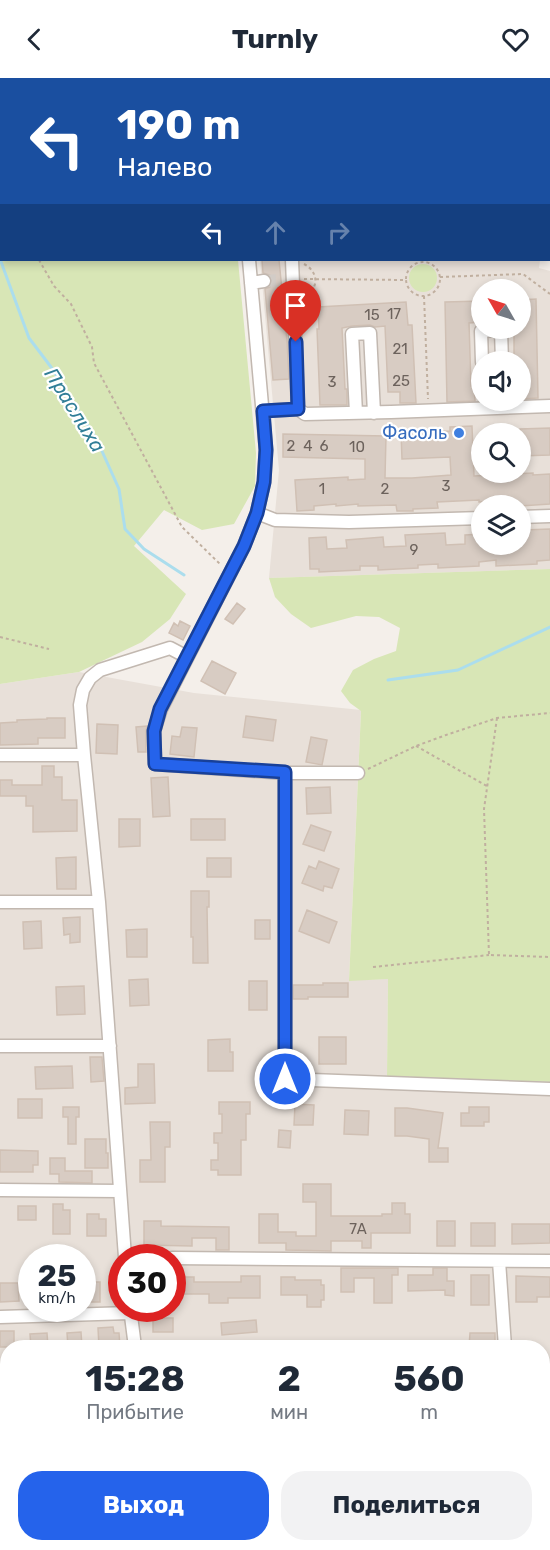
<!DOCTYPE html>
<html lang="ru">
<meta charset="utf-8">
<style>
:root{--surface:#fff;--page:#f2f2f3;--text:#1f2937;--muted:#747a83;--accent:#2563eb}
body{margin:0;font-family:Rubik,sans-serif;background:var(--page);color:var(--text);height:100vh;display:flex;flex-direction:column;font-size:22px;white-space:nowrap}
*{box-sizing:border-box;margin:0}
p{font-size:20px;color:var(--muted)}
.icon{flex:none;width:33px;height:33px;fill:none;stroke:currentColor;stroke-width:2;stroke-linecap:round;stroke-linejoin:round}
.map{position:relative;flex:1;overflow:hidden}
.details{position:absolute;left:0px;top:1262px;width:550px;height:212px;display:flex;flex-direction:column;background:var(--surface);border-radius:24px 24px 0 0;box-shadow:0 3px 9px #0003}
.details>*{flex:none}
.top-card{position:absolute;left:0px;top:0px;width:550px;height:183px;box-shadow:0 3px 9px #0003;background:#1a4fa0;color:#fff;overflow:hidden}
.needle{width:39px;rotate:309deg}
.controls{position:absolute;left:471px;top:201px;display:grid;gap:12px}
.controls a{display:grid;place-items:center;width:60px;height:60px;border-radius:50%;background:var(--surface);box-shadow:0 3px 9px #0003;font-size:30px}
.speed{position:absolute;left:18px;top:1166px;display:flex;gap:12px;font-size:30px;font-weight:700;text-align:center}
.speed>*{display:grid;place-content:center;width:78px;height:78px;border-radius:50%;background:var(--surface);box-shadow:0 3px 9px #0003;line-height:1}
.speed small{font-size:15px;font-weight:400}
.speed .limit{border:9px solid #d22;background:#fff;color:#111}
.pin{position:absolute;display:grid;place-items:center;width:51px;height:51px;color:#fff;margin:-62px -26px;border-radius:50% 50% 50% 0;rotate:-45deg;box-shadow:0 0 6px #0007}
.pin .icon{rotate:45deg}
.me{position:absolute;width:66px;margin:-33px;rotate:0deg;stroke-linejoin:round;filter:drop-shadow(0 0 4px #0008)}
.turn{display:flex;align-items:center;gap:21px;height:126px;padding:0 18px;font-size:27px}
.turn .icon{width:78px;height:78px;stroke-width:2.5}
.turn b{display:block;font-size:42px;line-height:51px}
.lanes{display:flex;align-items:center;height:57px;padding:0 18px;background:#0003;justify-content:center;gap:30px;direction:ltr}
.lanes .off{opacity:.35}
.eta{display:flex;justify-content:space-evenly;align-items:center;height:102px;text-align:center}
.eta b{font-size:36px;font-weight:700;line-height:42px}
.button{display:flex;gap:12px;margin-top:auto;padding:12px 18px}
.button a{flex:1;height:69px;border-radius:24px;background:var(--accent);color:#fff;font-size:24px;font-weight:700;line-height:69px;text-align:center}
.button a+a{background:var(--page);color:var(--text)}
header{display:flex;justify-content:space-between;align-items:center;height:78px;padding:0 18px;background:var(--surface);font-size:27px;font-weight:700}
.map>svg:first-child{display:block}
.residential{fill:#e8e0d9;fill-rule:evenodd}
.green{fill:#d8e6b6}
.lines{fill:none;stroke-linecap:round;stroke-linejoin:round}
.stream{stroke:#abdded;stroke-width:3}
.building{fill:#d8ccc3;stroke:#d0c0b4;stroke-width:1.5}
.minor-tunnel{stroke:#d2ccc7;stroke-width:12;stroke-dasharray:12 6;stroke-linecap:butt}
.minor-casing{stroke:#c2b8b0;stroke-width:15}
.path{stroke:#c0af9f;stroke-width:2;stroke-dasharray:3 3;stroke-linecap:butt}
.minor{stroke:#fff;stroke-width:12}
.route-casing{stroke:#184099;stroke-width:15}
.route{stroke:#2563eb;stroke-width:10}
.shop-dot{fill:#3f7fe0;stroke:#fff;stroke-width:2}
.labels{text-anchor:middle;stroke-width:4.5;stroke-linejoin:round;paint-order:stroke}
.number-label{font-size:15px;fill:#6c625c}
.shop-label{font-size:18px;fill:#366cbe;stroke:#fff;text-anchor:end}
.water-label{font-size:20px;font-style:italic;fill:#317e97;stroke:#fff}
</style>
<header><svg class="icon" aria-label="back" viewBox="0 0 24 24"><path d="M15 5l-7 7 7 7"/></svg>Turnly<svg class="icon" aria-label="heart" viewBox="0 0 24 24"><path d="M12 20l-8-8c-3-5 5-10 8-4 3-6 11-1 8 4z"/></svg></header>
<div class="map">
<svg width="550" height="1472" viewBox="0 0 550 1472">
<rect width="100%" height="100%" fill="#f4efea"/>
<path class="residential" d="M260,182H540L539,190L550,193V491L269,500L279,392ZM482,212H520V250H482ZM482,284H520V322H482ZM482,356H520V394H482ZM482,428H520V466H482Z
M79,594L194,615L361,632L349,902L388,901L387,998L550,1004V1452H543V1269H8L7,1394L0,1389V606ZM32,1179H82V1230H32ZM122,1179H172V1230H122Z
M128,1466H404V1472H139Z"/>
<path class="green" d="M0,0H154L158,1L2,2V182H238L256,375L255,408L234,446L202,452L164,432L134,468L186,516L170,541L142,564L79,594L0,606Z
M409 200a14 14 0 1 1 28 0a14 14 0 1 1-28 0Z
M550,491V1004L387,998L388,901L349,903L361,633L350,625L341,613L353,592L374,581L396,573L400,550L379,539L356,538L311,550L291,536L275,519L269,500Z
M0,1389L7,1394L8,1466H128L139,1472H0Z
M543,1452H550V1472H404V1466H543Z"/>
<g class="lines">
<path class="stream" d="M0,181L29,260L51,289L97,362L119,411L125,451L144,471L184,497
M388,602L458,592L550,549"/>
</g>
<path class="building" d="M262,182H279L287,263L289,301L273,302L265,211L270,209L272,202L270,197L263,195Z
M536,221L538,320L520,321V284H514V250H520V222Z
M482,223V244L469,245L471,308H474L475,323L447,324L445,224Z
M406,224L408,247H412L416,325H400V314H388L385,248L375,249L370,247L352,248L342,250L345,311H347V327H320L317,251H319L318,229Z
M472,348L474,398L533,395V397L550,396V426L520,428H517L516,422L479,424V422L437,424L438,430L413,431V433H397L396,427L358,428V426L336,428V426L314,428V432L297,433L295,402L348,399V402L365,401V381L283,379V356L386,358L385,400H412L451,397L450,379L402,381L401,354L450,353V349Z
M550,350V377L520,378V351Z
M550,451V482L537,483V486L496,488V482L479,484V488L438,490V486L418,487V490L378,492V488H360V492L319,494V491H310L309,460L326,459L327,471L347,470L346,462L383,459L384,469L406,468L405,457L445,455L446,467L465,466V457L482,456V466H520V464H525L524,452Z
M237,525L245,531L233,546L225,541Z
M180,543L190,548L183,562L169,555L174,545L178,548Z
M212,583L236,595L225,616L201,603Z
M246,638L276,642L273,663L243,659Z
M47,640H65V660H38V666L0,667V645L17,644V642L47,641Z
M97,646L118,647L117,676L96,675Z
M147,648L146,653V674H138L136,649Z
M182,649L197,650L194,679L170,676L172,658L180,659Z
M311,659L327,662L322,687L306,684Z
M42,688H54V699H62V722H77V753L33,754V728H26V718H0V702H12V707H42Z
M168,699L170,738L153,739L151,700Z
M330,709L331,735L307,736L306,710Z
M119,741H140V768L119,769Z
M191,741H225V762H191Z
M311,747L331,754L324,773L303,766Z
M76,779V811H57L56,780Z
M207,780H231V799H207Z
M319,783L339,791L332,810L324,808L323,813L302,805L309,788L316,791Z
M191,813H209V829H207L208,885H193V859H191Z
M307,832L337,844L329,865L299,853Z
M80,839V864L70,865V856L64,857L63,840Z
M255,842H270V861H255Z
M41,843L42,870L24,871L23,844Z
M147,851V879H127L126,852Z
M148,901L149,927L130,928L129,902Z
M249,903H267V932H249Z
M323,905H348V919H308V921H293V907H323Z
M84,908L85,936L57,937L56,909Z
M319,959H346V986H319Z
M230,961V974H233V993H208V962Z
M90,979H102L104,1003L91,1004Z
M138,986H154L155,1025L125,1026V1010L138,1009Z
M72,988L73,1010L36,1011L35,989Z
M18,1021H42V1040H18Z
M219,1024H250V1036H246V1062H241V1097H218V1092H211V1082H218V1065H214V1055H222V1036H219Z
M295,1026L314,1027L313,1047H294Z
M63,1029H79V1039H76V1066H68V1039H63Z
M469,1029H489V1044H484V1048H461V1035H469Z
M395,1030H407L443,1035L438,1070H448V1084H429V1061L407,1058H395Z
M345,1032L369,1033L368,1057L344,1056Z
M150,1044H170V1069H165V1104H140V1082H151Z
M279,1052L291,1053L290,1070L278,1069Z
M85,1061H106V1075H108V1090H85Z
M0,1072L38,1073V1087H33V1094H0Z
M50,1080H65V1093H92V1105L59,1104V1096H50Z
M303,1106H331V1138H382V1136H392V1125H405V1136H410V1155H371V1170H362V1163H331V1173L286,1172V1165H259V1136H278V1154H296V1158H316V1124H303Z
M53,1126H63V1132H70V1156H53Z
M18,1128H36V1142H18Z
M87,1136H99V1141H106V1158H87Z
M144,1143H161V1148L229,1149V1172H216V1160H192V1168L144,1167Z
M437,1143H455V1168H437Z
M471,1145H495V1168H471Z
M512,1146H550V1165L512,1166Z
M341,1190H398V1197H392V1225H374V1200H354V1214H341Z
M433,1190H447V1203H454V1218L445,1217V1212L408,1213V1197H433Z
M471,1197H489V1227H471Z
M241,1198H260V1220H228V1225H209V1216H177V1199H194V1204H241Z
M516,1198L550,1199V1219H537V1224H516Z
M281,1199H295V1202H321V1207H324V1222H321V1229H307V1217H281Z
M88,1204H100V1224H88Z
M0,1205H18L19,1223L0,1224Z
M153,1240H173V1254H153Z
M256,1242L257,1254L222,1257L221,1245Z
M113,1249L114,1255H119L120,1269H99L98,1250Z
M0,1253H14V1269H0Z
M81,1254L82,1269H68L67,1255Z
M47,1255L48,1269H31L30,1256Z
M470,1255H495V1269H469Z"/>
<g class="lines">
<path class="minor-tunnel" d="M264,203L281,202"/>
<g class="minor-casing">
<path id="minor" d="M168,0L172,2
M249,182L266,372L264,404L257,435L244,468L161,631L154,653L155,686L285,695V1001L550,1011
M292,182L298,331
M251,205L264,203
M482,284L481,253L501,252L502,284
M263,333L298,331L305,336L391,334L550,328
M356,335L352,256L370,255L374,335
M257,435L275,442L349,444L482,440
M520,439L550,438
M0,677H84
M285,695H358
M0,824H99
M0,968H110
M0,1112L120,1113
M125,1179L99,824L84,677L80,627L83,612L90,600L100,592L170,570L187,579
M172,1180L550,1183
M499,1183L505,1269
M130,1230L135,1269
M0,1239L130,1235
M2,1317H8
M543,1323H550"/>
</g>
<path class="path" d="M237,2V0
M0,153H2
M39,182L54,208L71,226L92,269L94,285L182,449L221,487
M406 201a17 17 0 1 1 34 0a17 17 0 1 1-34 0Z
M304,186C319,194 319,210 305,219
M440,199L523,196L550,216
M304,201L406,202
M424,218L428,321
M0,559L49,571
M497,640L484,731L489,877L550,879
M416,668L487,708
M368,691L416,668L446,657L497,640L550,635
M373,889L489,877
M0,1383L2,1329"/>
<use href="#minor" class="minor"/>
</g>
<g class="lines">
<g class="route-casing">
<path id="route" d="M285,1001V694L155,686L154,653L160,631L244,468L257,435L264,404L266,372L263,333L298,331L296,264"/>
</g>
<use href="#route" class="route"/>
</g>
<circle class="shop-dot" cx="459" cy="355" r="6"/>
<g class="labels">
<g class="number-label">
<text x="394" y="241">17</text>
<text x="372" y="242">15</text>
<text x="400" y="276">21</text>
<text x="401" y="308">25</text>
<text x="332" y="309">3</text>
<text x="291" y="373">2</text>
<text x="308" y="373">4</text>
<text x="324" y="373">6</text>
<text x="357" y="374">10</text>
<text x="446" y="413">3</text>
<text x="322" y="416">1</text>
<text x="385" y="416">2</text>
<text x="414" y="477">9</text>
<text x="358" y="1156">7А</text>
</g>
<g class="shop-label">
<text x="447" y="361">Фасоль</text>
</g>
<g class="water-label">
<text transform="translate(75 332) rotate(58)" y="7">Праслиха</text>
</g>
</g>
</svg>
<div class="controls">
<a><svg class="needle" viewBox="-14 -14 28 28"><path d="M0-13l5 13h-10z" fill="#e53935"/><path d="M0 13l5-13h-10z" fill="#747a83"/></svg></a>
<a><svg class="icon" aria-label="sound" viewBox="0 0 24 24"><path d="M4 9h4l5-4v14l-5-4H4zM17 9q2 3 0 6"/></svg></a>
<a><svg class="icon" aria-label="search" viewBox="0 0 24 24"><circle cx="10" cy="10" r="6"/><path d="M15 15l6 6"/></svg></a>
<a><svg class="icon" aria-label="layers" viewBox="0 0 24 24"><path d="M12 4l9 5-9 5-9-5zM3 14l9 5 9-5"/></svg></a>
</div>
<div class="speed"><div>25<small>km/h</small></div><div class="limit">30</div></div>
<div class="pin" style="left:296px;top:264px;background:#d93025"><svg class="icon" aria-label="arrive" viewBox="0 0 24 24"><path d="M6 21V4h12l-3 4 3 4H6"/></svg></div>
<svg class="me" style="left:285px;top:1001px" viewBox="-20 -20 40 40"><circle r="17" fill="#2563eb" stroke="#fff" stroke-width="3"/><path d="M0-11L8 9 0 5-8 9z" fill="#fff"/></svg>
<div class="top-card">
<div class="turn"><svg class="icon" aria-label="left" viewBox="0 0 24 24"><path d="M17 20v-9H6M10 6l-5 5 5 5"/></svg><div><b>190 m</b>Налево</div></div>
<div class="lanes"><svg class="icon" aria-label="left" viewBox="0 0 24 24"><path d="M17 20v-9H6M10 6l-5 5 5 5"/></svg><svg class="icon off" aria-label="ahead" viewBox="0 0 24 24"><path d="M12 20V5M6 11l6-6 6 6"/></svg><svg class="icon off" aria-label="right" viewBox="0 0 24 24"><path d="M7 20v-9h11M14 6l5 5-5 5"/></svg></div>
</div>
<section class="details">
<div class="eta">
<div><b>15:28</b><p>Прибытие</p></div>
<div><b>2</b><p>мин</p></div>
<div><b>560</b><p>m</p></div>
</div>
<div class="button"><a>Выход</a><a>Поделиться</a></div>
</section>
</div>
